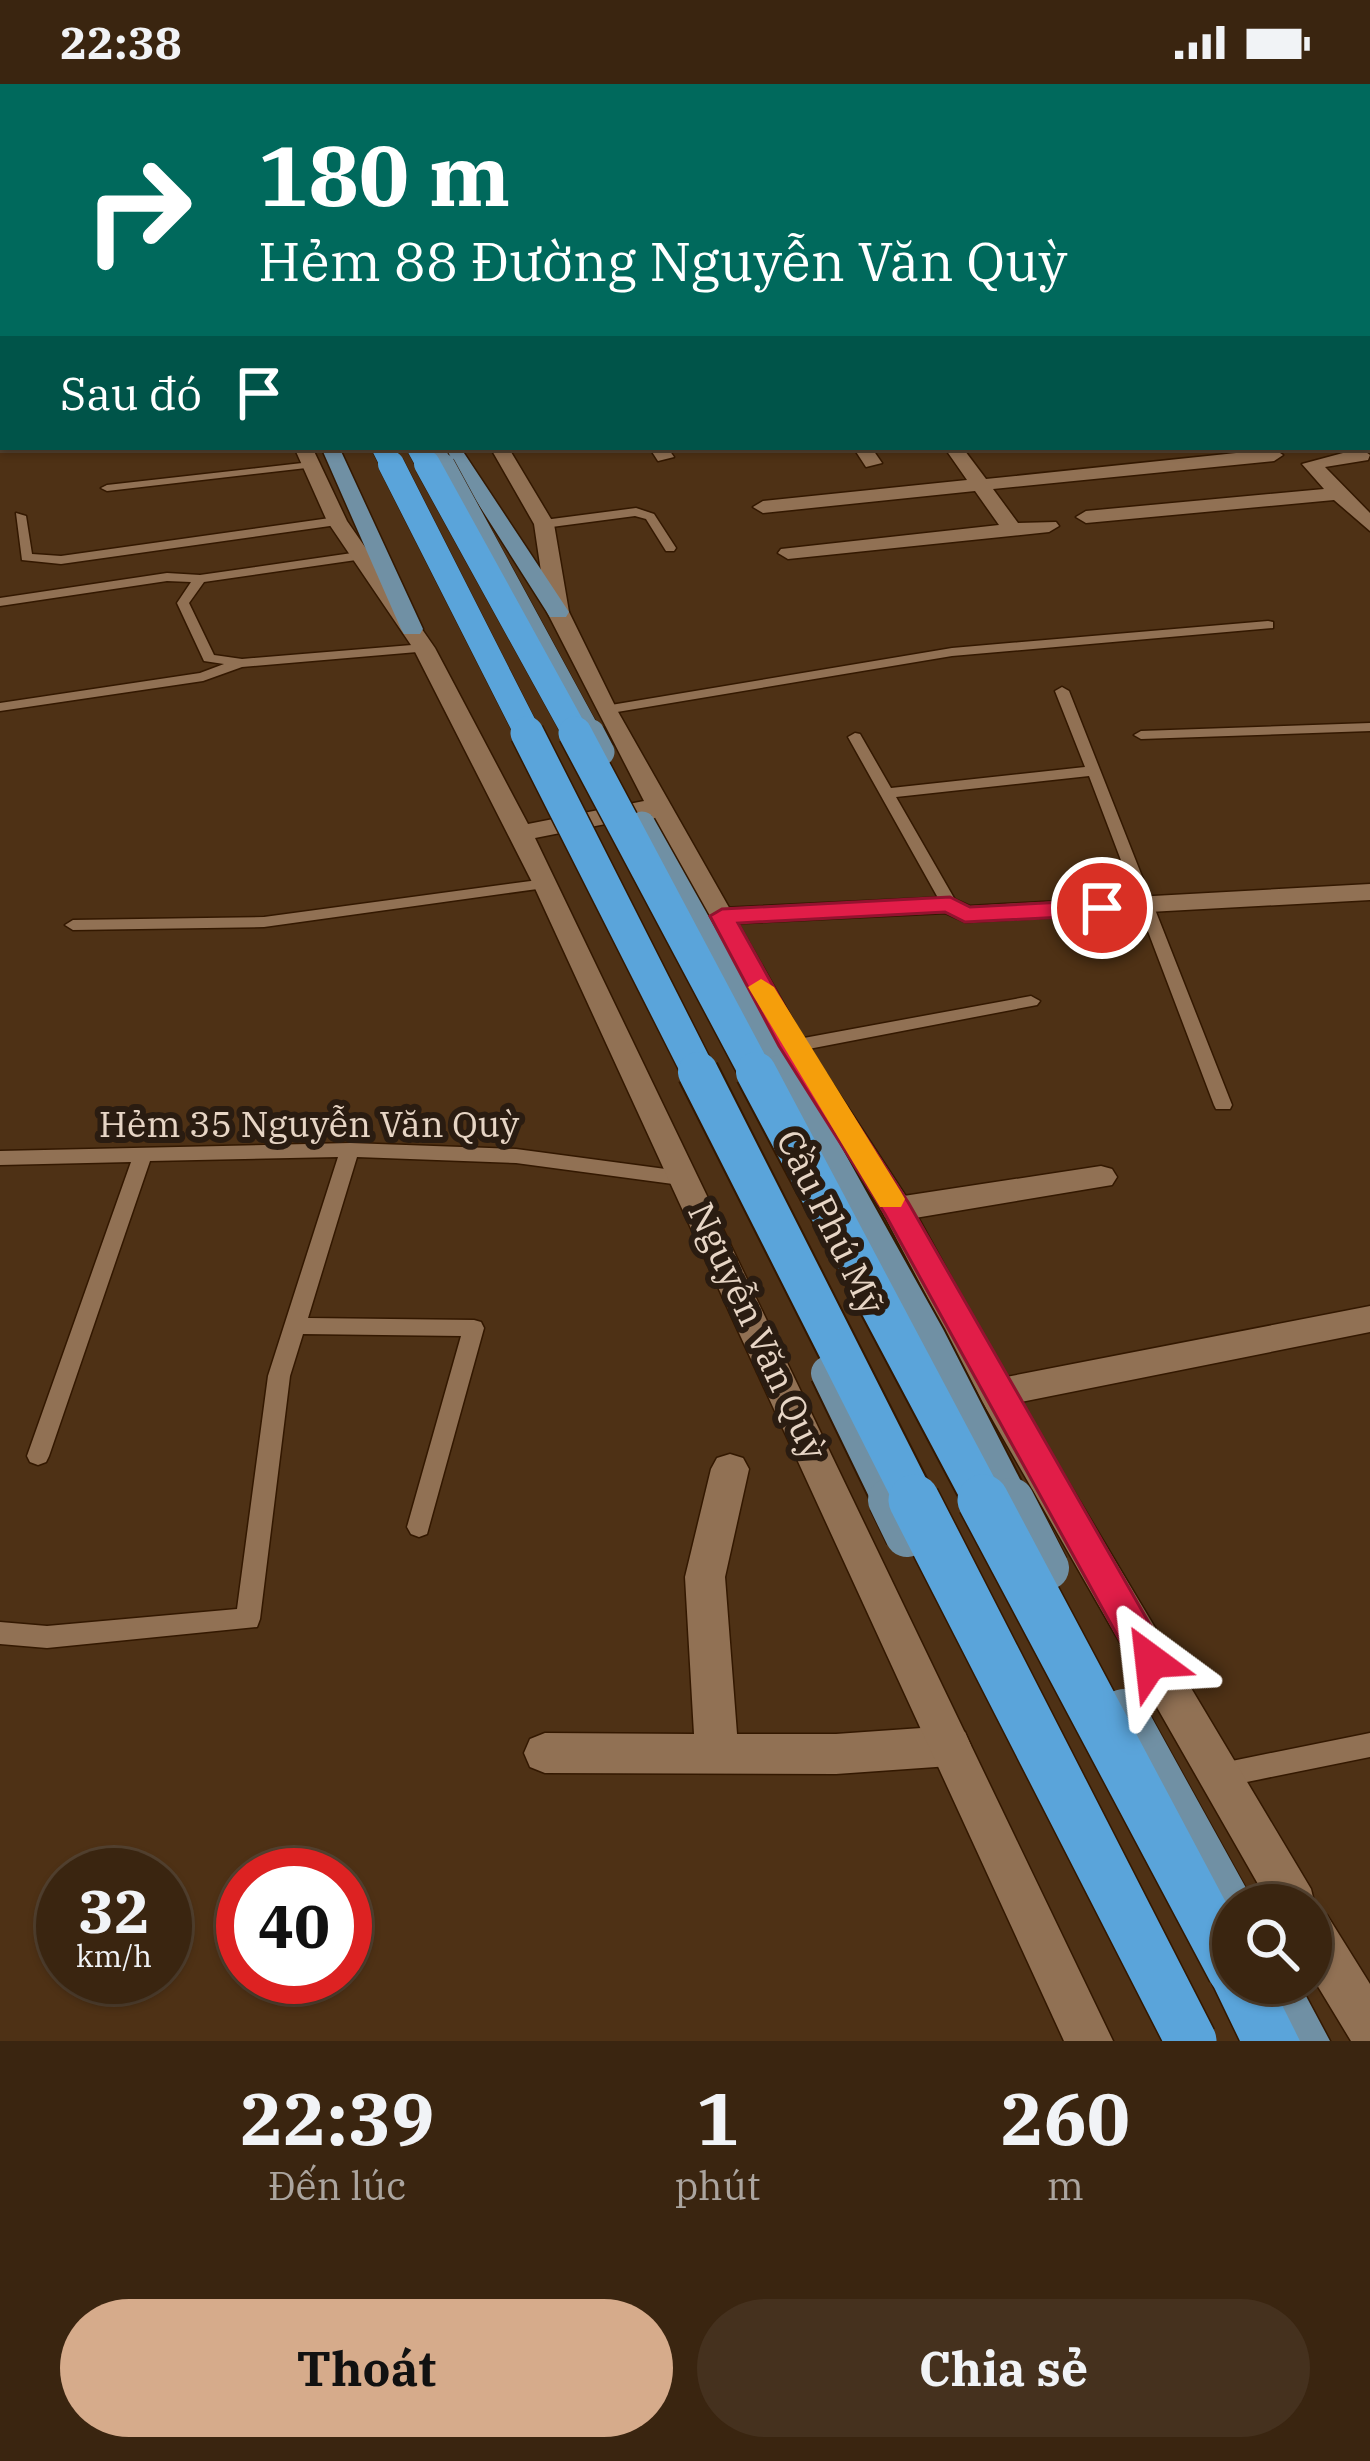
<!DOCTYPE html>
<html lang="vi">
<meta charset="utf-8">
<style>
:root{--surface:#3a2510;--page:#45311e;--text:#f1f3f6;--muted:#aba59f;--line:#544230;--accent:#d6ab8b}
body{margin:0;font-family:"IBM Plex Serif",serif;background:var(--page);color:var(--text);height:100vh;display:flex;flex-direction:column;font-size:45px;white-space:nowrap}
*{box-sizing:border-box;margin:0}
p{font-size:39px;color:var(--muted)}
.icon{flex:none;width:66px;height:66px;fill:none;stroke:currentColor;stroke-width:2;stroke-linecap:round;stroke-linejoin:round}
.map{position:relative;height:1957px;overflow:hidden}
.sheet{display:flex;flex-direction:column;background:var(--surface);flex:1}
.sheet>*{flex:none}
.top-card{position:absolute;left:0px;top:0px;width:1371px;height:366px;box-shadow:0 3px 9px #0004,0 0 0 3px var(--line);background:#00695c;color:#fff;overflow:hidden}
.tools{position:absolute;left:1212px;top:1800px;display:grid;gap:24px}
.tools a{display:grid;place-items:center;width:120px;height:120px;border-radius:50%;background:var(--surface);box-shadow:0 3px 9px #0004,0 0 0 3px var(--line);font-size:60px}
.speed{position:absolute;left:36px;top:1764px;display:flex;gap:24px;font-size:60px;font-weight:700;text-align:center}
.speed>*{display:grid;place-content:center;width:156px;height:156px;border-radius:50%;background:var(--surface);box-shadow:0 3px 9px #0004,0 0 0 3px var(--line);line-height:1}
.speed small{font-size:30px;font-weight:400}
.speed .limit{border:18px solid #d22;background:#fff;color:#111}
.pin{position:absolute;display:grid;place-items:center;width:102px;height:102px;color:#fff;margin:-51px;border:6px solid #fff;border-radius:50%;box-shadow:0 3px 12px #0007}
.me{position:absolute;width:132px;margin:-66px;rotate:330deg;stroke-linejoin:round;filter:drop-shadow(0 0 9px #0008)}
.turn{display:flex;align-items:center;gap:42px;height:252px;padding:0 60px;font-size:54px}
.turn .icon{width:156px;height:156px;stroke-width:2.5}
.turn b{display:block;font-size:84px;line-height:102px}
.then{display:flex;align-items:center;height:114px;padding:0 60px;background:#0003;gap:24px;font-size:45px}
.eta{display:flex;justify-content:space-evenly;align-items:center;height:204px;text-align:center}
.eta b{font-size:72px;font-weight:800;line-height:84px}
.primary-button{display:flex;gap:24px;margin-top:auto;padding:24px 60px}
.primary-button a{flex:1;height:138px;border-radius:72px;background:var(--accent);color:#111;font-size:48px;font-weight:800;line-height:138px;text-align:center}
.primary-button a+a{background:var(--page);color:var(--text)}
.status{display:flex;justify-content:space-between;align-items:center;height:84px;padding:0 60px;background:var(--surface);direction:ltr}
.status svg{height:33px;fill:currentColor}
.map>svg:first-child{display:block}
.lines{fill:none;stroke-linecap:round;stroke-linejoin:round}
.lane-casing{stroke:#331800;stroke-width:3}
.street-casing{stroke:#331800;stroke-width:3}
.secondary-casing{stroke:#331800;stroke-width:3}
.primary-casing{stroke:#331800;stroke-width:3}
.highway-casing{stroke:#331800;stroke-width:3}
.lane{fill:#917154;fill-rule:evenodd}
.street{fill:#917154;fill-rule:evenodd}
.secondary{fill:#917154;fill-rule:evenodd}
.primary{fill:#7090a4;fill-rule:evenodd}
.highway{fill:#5aa4da;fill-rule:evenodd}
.primary-bridge-far4-casing{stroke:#331800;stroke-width:18;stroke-linecap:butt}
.primary-bridge-far3-casing{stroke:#331800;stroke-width:22;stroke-linecap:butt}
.primary-bridge-far2-casing{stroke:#331800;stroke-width:30;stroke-linecap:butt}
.primary-bridge-far1-casing{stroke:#331800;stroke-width:38;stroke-linecap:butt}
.primary-bridge-casing{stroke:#331800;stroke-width:46;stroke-linecap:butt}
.highway-bridge-far4-casing{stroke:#331800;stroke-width:22;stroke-linecap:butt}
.highway-bridge-far3-casing{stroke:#331800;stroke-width:27;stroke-linecap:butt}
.highway-bridge-far2-casing{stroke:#331800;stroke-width:36;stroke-linecap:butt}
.highway-bridge-far1-casing{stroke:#331800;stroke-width:44;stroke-linecap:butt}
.highway-bridge-casing{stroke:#331800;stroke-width:54;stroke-linecap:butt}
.primary-bridge-far4{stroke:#7090a4;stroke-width:16}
.primary-bridge-far3{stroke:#7090a4;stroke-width:21}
.primary-bridge-far2{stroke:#7090a4;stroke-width:27}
.primary-bridge-far1{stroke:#7090a4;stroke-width:34}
.primary-bridge{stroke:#7090a4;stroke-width:44}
.highway-bridge-far4{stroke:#5aa4da;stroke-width:21}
.highway-bridge-far3{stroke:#5aa4da;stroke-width:26}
.highway-bridge-far2{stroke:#5aa4da;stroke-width:33}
.highway-bridge-far1{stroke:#5aa4da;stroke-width:40}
.highway-bridge{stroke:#5aa4da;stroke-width:51}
.route{fill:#e11d48;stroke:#92132f;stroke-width:3}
.slow{fill:#f59e0b}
.labels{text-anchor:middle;stroke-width:12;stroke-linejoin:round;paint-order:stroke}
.street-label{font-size:36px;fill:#e7d5c5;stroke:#2a1c11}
</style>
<div class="status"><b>22:38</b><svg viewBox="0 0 49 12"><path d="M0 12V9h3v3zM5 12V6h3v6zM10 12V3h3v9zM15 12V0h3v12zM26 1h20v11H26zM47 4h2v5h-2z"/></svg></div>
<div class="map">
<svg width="1370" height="1957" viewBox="0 0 1370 1957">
<rect width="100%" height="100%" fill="#4e3115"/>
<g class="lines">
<g class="lane-casing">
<path id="lane" d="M0,21H3V25H0Z
M0,70H3V74H0Z
M0,99H3V104H0Z
M0,126H3V132H0Z
M1368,140H1370V146H1368Z
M1368,158H1370V164H1368Z
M1368,190H1370V196H1368Z
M3,211V217L0,218V212Z
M1368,234L1370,235V242L1368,241Z
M3,255V261L0,262V256Z
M311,378L315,379V383L107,407L101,404L107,401Z
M636,424L654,430L676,464L674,467H666L646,435L635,432L544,444L538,440L544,436Z
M16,429L26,432L32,470L61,472L337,433L343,437L337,441L61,480L22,476Z
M359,468L365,472L363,475L204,498L189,519L214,571L242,575L424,560L429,561V567L242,583L203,597L0,627V619L200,589L224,580L204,577L177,519L191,498L167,497L0,522V514L167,489L200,491Z
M1268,537L1273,538V544L952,572L605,630L598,626L605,622L952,564Z
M1062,603L1069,607L1232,1021L1230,1025H1216L1214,1021L1089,692L896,713L958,821L950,826L942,821L848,653L855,649L860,650L891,704L1085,683L1055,607Z
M1370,639V647L1141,655L1134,651L1141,647Z
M546,795L552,797L554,800L552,803L264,843L73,846L65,841L73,836L264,833Z
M1031,912L1040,917L1037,921L793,968L784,962L793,956Z
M350,1059L516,1065L688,1088L695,1090L698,1095L695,1100L688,1102L516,1079L357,1073L308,1234L474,1236L481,1238L484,1244L427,1450L419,1453L411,1450L407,1443L461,1252L303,1250L290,1292L260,1535L257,1543L47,1564L0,1560V1538L47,1542L237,1525L268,1292L338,1073L150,1077L49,1372L46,1378L38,1381L30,1378L27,1372L131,1078L0,1081V1067Z
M1370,1649V1673L1222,1703L1213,1700L1209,1691L1213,1682L1222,1679Z"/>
</g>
<g class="street-casing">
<path id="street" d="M1304,0H1315L1318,3H1304Z
M1354,0H1366L1367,3H1355Z
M1368,26L1370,27V35L1368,34Z
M649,363H667L674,373L658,377Z
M853,363H871L882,379L866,383Z
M944,363H962L986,395L1274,365L1283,371L1274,377L993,405L1018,439L1056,438L1059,442L1049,448L788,475L778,469L781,465L999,441L975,407L763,429L753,423L763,417L967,396Z
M1336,363H1359L1370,371L1368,376L1325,383L1370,429V447L1334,416L1086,439L1076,433L1086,427L1324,405L1302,380L1343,369Z
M1370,800V816L965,838L945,829L722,840L708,832L722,824L950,813L970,822Z
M1101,1082L1112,1085L1117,1093L1112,1101L897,1137L885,1133L881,1125L885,1117L897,1113Z
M1370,1222V1248L996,1323L983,1319L978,1309L983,1299L996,1295Z
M730,1370L743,1374L749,1385L725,1493L737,1650H836L950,1642L965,1648L971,1662L965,1676L950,1682L836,1690L545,1689L530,1683L524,1669L530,1655L545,1649L694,1650L685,1493L711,1385L717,1374Z"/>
</g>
<g class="secondary-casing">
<path id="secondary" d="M161,0H173L175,3H163Z
M240,0H252L253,3H241Z
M0,160H3V168H0Z
M294,363H312L347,437L435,564L528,740L644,717L547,528L534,440L490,363H508L554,440L569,528L617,626L807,961L909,1117L1009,1299L1311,1805L1316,1826L1327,1831L1370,1900V1957H1351L1311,1891V1821H1270L983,1319L883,1129L778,962L651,731L535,754L1113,1957H1064L533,800L413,564L327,437Z"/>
</g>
<g class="primary-casing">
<path id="primary" d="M173,0H185L186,3H174Z
M230,0H242L244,3H232Z
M321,363H339L423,545L420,550H404L401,545Z
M442,363H460L569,528L566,533H550Z
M1249,1899H1299L1330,1957H1280Z"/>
</g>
<g class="highway-casing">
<path id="highway" d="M185,0H199L200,3H186Z
M1233,1874V1899H1271L1300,1957H1240L1212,1899L1220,1879Z"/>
</g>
<use href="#lane" class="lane"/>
<use href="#street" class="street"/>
<use href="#secondary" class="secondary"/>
<use href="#primary" class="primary"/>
<use href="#highway" class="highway"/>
<g class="primary-bridge-far4-casing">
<path id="primary-bridge-far4" d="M435,363L446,383"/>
</g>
<g class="primary-bridge-far3-casing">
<path id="primary-bridge-far3" d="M444,380L592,652"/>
</g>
<g class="primary-bridge-far2-casing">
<path id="primary-bridge-far2" d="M591,649L601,668
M642,741L782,991"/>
</g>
<g class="primary-bridge-far1-casing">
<path id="primary-bridge-far1" d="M780,988L928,1253L1013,1419
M828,1289L891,1419"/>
</g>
<g class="primary-bridge-casing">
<path id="primary-bridge" d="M890,1416L907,1451
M1012,1416L1047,1484
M1123,1627L1233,1826"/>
</g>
<g class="highway-bridge-far4-casing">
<path id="highway-bridge-far4" d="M382,363L392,383
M417,363L428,383"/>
</g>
<g class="highway-bridge-far3-casing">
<path id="highway-bridge-far3" d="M391,380L529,652
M427,380L577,652"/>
</g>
<g class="highway-bridge-far2-casing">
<path id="highway-bridge-far2" d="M527,649L700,991
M575,649L757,991"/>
</g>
<g class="highway-bridge-far1-casing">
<path id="highway-bridge-far1" d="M698,988L916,1419
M756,988L985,1419"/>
</g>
<g class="highway-bridge-casing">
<path id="highway-bridge" d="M914,1416L1191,1957
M983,1416L1233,1886"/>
</g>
<use href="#primary-bridge-far4" class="primary-bridge-far4"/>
<use href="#primary-bridge-far3" class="primary-bridge-far3"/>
<use href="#primary-bridge-far2" class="primary-bridge-far2"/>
<use href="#primary-bridge-far1" class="primary-bridge-far1"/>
<use href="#primary-bridge" class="primary-bridge"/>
<use href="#highway-bridge-far4" class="highway-bridge-far4"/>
<use href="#highway-bridge-far3" class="highway-bridge-far3"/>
<use href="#highway-bridge-far2" class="highway-bridge-far2"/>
<use href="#highway-bridge-far1" class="highway-bridge-far1"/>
<use href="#highway-bridge" class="highway-bridge"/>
</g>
<path class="route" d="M950,813L970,823L1102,816L1114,824L1102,831L965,838L945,828L738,839L806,961L908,1118L1164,1565L1169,1577L1164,1589L1151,1594L1138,1589L885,1130L779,962L710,832L722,825Z"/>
<path class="slow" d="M761,895L774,903L901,1108L905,1115L901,1123H880L748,903Z"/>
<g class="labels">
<g class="street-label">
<text x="309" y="1053">Hẻm 35 Nguyễn Văn Quỳ</text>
<text transform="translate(831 1138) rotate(64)" y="13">Cầu Phú Mỹ</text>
<text transform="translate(758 1247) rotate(65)" y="13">Nguyễn Văn Quỳ</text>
</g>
</g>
</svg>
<div class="tools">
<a><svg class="icon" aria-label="search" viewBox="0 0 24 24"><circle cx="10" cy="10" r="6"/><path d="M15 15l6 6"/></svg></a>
</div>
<div class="speed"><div>32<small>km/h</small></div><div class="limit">40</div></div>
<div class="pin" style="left:1102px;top:824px;background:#d93025"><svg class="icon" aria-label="arrive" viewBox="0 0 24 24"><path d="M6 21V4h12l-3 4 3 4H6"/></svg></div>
<svg class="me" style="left:1151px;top:1577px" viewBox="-20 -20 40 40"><path d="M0-17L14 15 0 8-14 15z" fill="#e11d48" stroke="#fff" stroke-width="4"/></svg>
<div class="top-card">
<div class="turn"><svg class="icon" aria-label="right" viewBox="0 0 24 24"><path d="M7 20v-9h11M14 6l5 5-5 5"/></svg><div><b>180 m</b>Hẻm 88 Đường Nguyễn Văn Quỳ</div></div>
<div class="then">Sau đó<svg class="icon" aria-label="arrive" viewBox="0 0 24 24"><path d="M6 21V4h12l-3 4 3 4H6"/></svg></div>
</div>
</div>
<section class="sheet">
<div class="eta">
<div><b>22:39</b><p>Đến lúc</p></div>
<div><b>1</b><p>phút</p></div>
<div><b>260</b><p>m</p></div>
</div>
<div class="primary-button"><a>Thoát</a><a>Chia sẻ</a></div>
</section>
